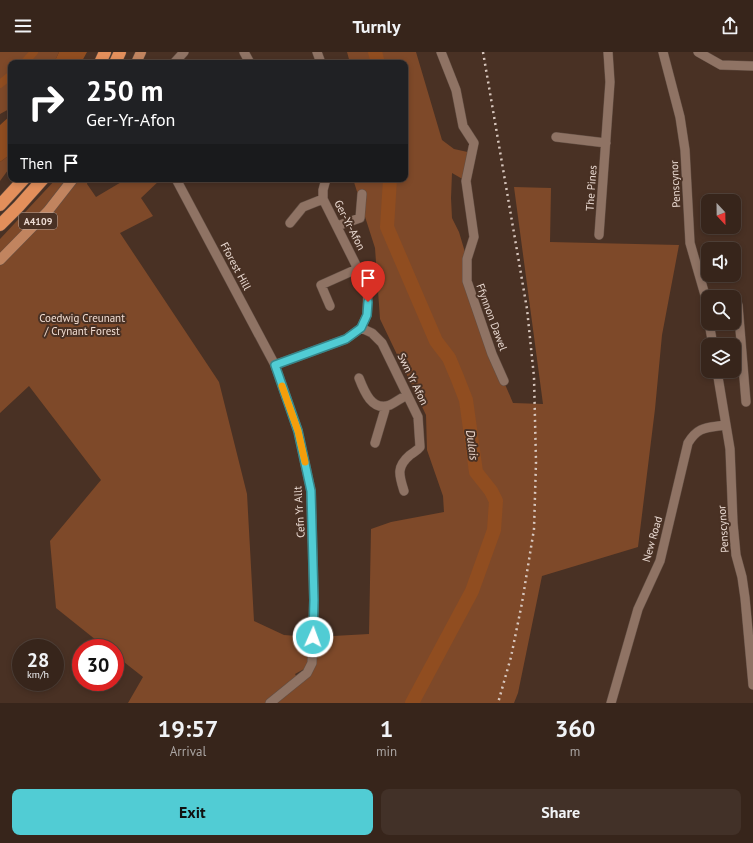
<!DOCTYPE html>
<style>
:root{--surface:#37251b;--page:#423128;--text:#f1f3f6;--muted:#aaa5a3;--line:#51423a;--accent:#51ccd4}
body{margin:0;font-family:"PT Sans",sans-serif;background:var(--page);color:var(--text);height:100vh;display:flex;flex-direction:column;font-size:15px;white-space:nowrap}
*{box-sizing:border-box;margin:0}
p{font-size:13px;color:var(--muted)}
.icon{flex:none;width:22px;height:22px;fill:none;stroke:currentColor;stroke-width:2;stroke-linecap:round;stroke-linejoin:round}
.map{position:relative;height:651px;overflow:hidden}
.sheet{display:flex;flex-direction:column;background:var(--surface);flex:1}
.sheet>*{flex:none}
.guide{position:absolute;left:8px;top:8px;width:400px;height:122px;border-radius:8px;box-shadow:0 2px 6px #0003,0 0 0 1px var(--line);background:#202124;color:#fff;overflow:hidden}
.needle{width:26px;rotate:158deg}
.controls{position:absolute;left:701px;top:142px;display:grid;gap:8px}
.controls a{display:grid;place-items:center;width:40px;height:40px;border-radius:8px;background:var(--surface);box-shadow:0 2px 6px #0003,0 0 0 1px var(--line);font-size:20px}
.speed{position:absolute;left:12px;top:587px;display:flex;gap:8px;font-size:20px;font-weight:700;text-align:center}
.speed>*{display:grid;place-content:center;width:52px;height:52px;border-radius:50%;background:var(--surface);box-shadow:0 2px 6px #0003,0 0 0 1px var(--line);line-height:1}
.speed small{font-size:10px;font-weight:400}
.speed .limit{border:6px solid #d22;background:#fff;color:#111}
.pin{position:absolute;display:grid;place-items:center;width:34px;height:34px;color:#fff;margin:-41px -17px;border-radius:50% 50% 50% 0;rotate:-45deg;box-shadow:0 0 4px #0007}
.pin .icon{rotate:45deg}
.me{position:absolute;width:44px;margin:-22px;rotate:2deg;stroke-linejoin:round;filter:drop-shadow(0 0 3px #0008)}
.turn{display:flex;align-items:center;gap:14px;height:84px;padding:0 12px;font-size:18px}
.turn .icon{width:52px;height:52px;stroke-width:2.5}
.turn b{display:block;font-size:28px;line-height:34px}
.then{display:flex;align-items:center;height:38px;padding:0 12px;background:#0003;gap:8px;font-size:15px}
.eta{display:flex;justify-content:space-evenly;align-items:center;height:68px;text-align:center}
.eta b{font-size:24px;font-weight:700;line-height:28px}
.primary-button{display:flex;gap:8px;margin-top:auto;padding:8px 12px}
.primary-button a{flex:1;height:46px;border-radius:8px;background:var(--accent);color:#111;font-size:16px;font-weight:700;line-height:46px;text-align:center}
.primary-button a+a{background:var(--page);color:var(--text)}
header{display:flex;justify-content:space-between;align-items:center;height:52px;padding:0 12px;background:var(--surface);font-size:18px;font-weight:700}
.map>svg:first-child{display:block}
.green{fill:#7e4929}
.water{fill:#904d20}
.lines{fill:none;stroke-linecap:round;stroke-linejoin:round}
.canal{stroke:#904d20;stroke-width:8}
.river{stroke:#904d20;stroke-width:14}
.street-casing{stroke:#634f44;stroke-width:10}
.primary-casing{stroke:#634f44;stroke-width:11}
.highway-casing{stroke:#634f44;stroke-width:13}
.street{stroke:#8f7364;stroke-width:9}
.primary{stroke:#c1845f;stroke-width:10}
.highway{stroke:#e38f5b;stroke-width:12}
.rail{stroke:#d8c7be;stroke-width:2.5;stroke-dasharray:2 4;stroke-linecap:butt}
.route-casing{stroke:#35858a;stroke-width:10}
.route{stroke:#51ccd4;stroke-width:7}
.slow{stroke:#f59e0b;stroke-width:7}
.labels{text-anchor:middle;stroke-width:4;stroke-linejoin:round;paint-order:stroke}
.shield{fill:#493124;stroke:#baa89e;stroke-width:1}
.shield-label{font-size:10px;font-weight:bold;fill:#ebdbd3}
.street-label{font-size:11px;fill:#ebdbd3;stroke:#493124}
.park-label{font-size:11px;fill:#f2ded3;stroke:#493124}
.water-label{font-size:12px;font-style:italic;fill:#f1dcd1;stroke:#493124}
</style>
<header><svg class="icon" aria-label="menu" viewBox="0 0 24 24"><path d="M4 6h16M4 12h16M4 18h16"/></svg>Turnly<svg class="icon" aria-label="share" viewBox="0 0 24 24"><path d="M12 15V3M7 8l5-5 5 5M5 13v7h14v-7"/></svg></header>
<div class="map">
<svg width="753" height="651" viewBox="0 0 753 651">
<rect width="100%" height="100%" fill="#493124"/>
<path class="green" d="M0,0H59L54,11H11V56L0,62Z
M347,0H416L442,88L454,97L472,101L466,129L452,121L451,146L452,166L459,180L467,207V229L492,302L513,351L543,352L514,135L551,136L550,190L679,193L662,283L655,357L638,495L542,524L518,641L514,651H128L143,625L115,603V596H106L56,556L50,489L101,428L29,334L0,361V187L56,127H88L87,132L96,145L123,129L122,127H161L141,146L153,164L120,181L219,330L247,442L254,569L284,583L311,585V609L304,617L295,622L300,631C317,616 315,607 315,585L369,582L371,477L391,470L444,460L443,444L427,398L426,363L380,267L375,196L353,127H405V11H350Z
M11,102V114L0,129V110Z"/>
<path class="water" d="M59,0H87L81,11H54Z
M11,63V102L0,110V73Z"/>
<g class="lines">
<path class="canal" d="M24,11L34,0
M0,32L11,23"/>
<path class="river" d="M375,0L378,11
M390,127L387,175L436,289L449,306L457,325L466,348L476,420L491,439L496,449L494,478L472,539L412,651"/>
<g class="street-casing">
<path id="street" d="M244,0L250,11
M317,0L321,11
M441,0L456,38L463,74L474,91L466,129L474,185L467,207V229L492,302L504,329
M663,0L680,65L685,98L690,191L705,243L708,262
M698,0L721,13L753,14
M174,11L184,0
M556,85L606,91
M176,127L275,313L298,379L311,439L314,548L312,611L307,621L270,651
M290,171L303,155L323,147
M337,174L360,166L362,142
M599,183L610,30L608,0
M705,243L727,245
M734,250L738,253L746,350
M330,254L321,233L359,216
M709,271L713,293
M361,276L372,281L382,291L418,365L420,395C417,399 414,400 410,403C396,415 399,423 404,439
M275,313L346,287L361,276L367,263L368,237L323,147V138L326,127
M717,319L730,397L733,471L736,503L742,525L745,546L753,633
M359,326C364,339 372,360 390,353C396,350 401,346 407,343
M375,391L386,354
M611,651L638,557L660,509L688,391C698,374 707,376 725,373"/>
</g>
<g class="primary-casing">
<path id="primary" d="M136,11L141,0
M0,208L48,159L73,127"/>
</g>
<g class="highway-casing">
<path id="highway" d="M100,11L105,0
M115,11L120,0
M0,153L24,127
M0,173L19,154L43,127"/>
</g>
<use href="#street" class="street"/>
<use href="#primary" class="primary"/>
<use href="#highway" class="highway"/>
<path class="rail" d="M483,0L527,257L534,325L536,410L534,477L522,551L511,605L498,651"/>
</g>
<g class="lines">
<g class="route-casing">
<path id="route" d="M313,585L314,548L311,439L298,379L275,313L346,287L361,276L367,263L368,250"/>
</g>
<use href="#route" class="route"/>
<path class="slow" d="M282,334L298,379L305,410"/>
</g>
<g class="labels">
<rect class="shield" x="19" y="161" width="38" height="16" rx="3"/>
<g class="shield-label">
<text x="38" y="173">A4109</text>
</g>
<g class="street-label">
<text transform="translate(675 132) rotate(-93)" y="4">Penscynor</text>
<text transform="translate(591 136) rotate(-86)" y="4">The Pines</text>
<text transform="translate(350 173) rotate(63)" y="4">Ger-Yr-Afon</text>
<text transform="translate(236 214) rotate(62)" y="4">Fforest Hill</text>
<text transform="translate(492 265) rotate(70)" y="4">Ffynnon Dawel</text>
<text transform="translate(413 327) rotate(64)" y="4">Swn Yr Afon</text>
<text transform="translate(299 460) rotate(-94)" y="4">Cefn Yr Allt</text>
<text transform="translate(723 477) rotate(-94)" y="4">Penscynor</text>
<text transform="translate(652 487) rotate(-74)" y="4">New Road</text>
</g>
<g class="park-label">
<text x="82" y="270">Coedwig Creunant<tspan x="82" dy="13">/ Crynant Forest</tspan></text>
</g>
<g class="water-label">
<text transform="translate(472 393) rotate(82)" y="4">Dulais</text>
</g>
</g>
</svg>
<div class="controls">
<a><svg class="needle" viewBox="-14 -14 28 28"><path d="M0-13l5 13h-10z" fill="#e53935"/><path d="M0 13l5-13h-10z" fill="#aaa5a3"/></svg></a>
<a><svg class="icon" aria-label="sound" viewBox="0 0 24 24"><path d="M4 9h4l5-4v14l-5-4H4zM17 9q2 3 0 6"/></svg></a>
<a><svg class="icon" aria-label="search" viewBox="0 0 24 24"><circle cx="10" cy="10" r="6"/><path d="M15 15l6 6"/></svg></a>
<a><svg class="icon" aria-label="layers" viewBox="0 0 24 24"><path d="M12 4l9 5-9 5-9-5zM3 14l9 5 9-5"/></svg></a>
</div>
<div class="speed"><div>28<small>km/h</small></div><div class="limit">30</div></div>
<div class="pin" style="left:368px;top:250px;background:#d93025"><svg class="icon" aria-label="arrive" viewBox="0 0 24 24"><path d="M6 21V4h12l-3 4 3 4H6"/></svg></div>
<svg class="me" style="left:313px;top:585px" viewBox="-20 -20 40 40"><circle r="17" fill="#51ccd4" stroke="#fff" stroke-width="3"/><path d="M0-11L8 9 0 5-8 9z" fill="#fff"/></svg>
<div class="guide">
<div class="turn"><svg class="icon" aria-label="right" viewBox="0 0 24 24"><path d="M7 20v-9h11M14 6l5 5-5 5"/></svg><div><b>250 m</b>Ger-Yr-Afon</div></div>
<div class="then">Then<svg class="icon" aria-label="arrive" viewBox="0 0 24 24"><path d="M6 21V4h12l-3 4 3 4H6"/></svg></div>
</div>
</div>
<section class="sheet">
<div class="eta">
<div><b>19:57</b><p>Arrival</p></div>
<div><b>1</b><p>min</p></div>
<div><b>360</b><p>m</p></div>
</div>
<div class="primary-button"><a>Exit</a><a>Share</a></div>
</section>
